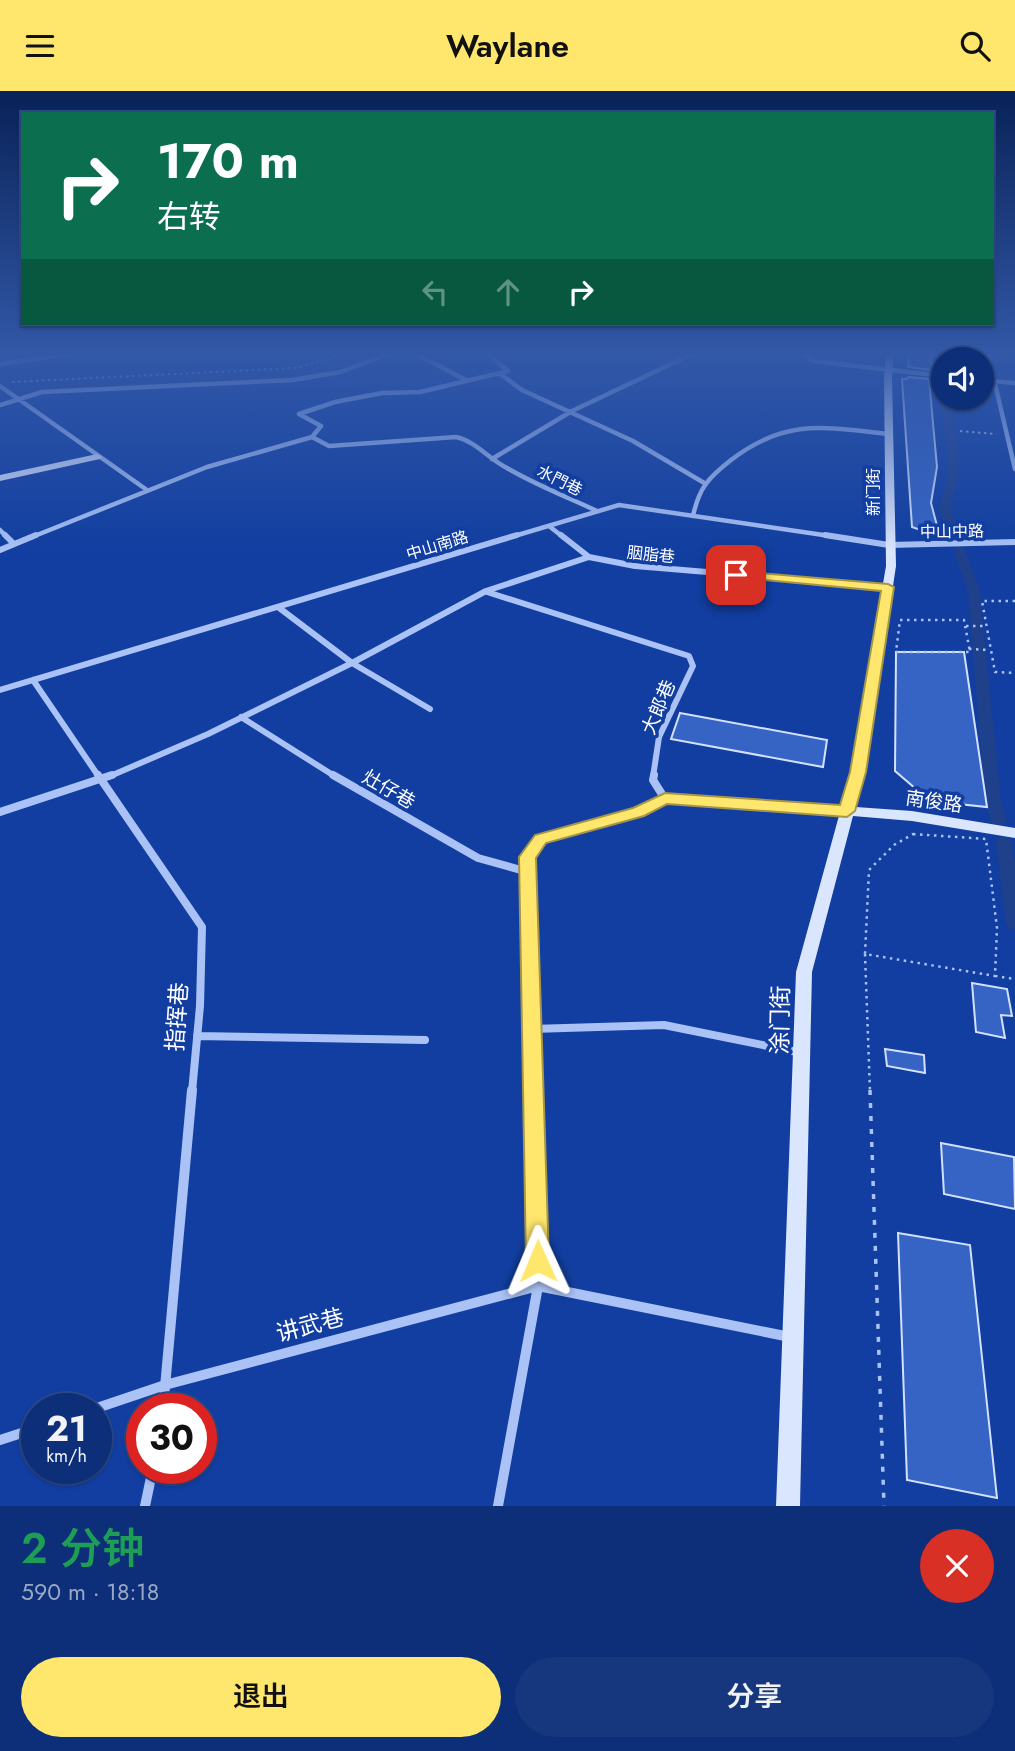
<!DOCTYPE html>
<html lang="zh">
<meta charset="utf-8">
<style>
:root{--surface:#0d2e78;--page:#16367d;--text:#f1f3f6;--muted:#9aa8c6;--line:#2d4a8a;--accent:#ffe76e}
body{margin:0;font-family:Jost,"Noto Sans SC",sans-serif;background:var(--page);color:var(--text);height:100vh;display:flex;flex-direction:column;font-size:26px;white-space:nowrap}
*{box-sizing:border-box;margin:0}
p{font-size:23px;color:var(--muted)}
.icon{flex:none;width:38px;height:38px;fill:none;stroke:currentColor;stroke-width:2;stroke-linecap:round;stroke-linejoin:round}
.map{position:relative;height:1415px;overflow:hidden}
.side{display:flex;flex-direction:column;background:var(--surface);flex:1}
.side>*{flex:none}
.guide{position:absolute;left:21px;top:21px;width:973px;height:214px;border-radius:0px;box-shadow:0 2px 5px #0004,0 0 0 2px var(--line);background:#0b6e4f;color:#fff;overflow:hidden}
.controls{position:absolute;left:931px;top:256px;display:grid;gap:14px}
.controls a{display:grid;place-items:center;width:63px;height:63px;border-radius:50%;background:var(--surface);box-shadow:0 2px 5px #0004,0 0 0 2px var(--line);font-size:35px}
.speed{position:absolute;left:21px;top:1302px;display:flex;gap:14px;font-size:35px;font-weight:700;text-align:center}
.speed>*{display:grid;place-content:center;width:91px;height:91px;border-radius:50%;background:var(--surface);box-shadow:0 2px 5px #0004,0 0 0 2px var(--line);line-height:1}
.speed small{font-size:18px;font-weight:400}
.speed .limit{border:10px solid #d22;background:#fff;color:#111}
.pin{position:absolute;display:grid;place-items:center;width:60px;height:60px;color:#fff;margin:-30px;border-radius:14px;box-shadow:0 4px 10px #0006}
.me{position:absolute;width:77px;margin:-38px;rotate:359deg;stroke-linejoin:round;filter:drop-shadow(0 0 5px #0008)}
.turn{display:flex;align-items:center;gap:24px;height:147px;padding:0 21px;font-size:32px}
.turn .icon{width:91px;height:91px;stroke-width:2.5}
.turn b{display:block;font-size:49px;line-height:60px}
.lanes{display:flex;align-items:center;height:66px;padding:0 21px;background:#0003;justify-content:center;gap:35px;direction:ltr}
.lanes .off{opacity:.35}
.round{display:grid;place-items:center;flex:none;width:74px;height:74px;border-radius:37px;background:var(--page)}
.overview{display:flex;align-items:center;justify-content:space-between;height:119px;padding:0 21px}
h1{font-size:42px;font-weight:600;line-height:52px;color:#1e9e55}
.primary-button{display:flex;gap:14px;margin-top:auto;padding:14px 21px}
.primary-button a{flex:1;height:80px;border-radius:42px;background:var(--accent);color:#111;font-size:28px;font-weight:600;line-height:80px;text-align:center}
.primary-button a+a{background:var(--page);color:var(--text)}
header{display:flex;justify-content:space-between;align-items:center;height:91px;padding:0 21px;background:var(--accent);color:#111;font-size:32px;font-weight:600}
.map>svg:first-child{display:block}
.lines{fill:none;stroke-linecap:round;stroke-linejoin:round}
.canal{fill:#1f408b;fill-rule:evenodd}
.building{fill:#3564c5;stroke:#d3e1fe;stroke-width:2}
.path-far2{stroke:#aac2f5;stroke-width:2;stroke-dasharray:2.5 3.5;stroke-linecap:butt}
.path-far1{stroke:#aac2f5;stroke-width:2.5;stroke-dasharray:2.5 4.5;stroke-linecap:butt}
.path{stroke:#aac2f5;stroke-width:3.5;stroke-dasharray:5 8;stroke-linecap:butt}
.street-far3{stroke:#aac2f5;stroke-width:4.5}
.street-far2{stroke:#aac2f5;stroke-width:6}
.street-far1{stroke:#aac2f5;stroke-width:8}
.street{stroke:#aac2f5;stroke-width:10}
.secondary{fill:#dae5fe;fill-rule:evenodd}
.route{fill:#ffe76e;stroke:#a69648;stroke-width:2}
.labels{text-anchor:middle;stroke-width:7;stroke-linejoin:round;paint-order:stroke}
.far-street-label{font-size:16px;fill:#fff;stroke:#113ea0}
.street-label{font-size:19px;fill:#fff;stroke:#113ea0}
.near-street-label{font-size:23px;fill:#fff;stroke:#113ea0}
</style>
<header><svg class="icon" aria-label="menu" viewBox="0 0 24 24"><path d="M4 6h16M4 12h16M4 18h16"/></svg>Waylane<svg class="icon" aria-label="search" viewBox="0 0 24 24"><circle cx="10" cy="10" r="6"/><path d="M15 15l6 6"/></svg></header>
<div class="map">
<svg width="1015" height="1415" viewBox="0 0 1015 1415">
<rect width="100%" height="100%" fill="#113ea0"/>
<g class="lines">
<path class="canal" d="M367,263H381L325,281L285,289L27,301L0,306V300L27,295L285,283L321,277Z
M936,263H944L943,284L935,282Z
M943,303V306H949L957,351V386L951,419L961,447L955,451L949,447L939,419L947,386V351L939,306Z
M959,454L965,458L980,501L1001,710L1007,730L999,736L991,730L985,710L968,501L953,458Z
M1004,744L1012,750L1015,770V839L1009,837L1006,832L996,750Z"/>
</g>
<path class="building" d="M909,263H931L932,279L908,276Z
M908,286L929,288L937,376L931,412L940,446L912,436L902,288H907Z
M896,561H964L987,716L930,710L895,680Z
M680,622L827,649L823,676L671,648Z
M972,892L1007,898L1012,925L1001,924L1005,947L976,941Z
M885,958L924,964L925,982L887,975Z
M941,1052L1014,1066L1015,1118L944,1103Z
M898,1142L970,1154L997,1407L907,1389Z"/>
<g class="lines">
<path class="path-far2" d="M947,263V268
M12,291L296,277L346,263
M960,340L996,343"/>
<path class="path-far1" d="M1015,510H982L995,581L1015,582
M900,529H964L970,561H896Z
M966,535H986
M969,558L990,559
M913,743L986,748L997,837L995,885L865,863L869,779L894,754Z
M865,863L870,1001
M995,885L1015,888"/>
<path class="path" d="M870,999L884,1415"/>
<path class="street-far3" d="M416,263L466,289
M803,263L814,270L943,285
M988,263L1015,378
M0,273L69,263
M499,282L522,299L633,350L706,393
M982,289L1015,292
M0,295L147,399
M0,314L42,301L293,289L340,281L389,263
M312,346L321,335L299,323L335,311L382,302L420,301L508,280L488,263
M492,368L572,320L692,263
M693,425C699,397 708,387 731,369C786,327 824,336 889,343
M549,435L563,446
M0,439L7,446
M32,446L207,376L312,346L329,355L456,346C475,350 489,368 507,377C536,394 567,406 597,420
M511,446L619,414L837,446"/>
<path class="street-far2" d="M5,444L14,453
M561,444L589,466L635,475L888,496
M825,444L889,454L1015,451
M0,459L36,444
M487,501L689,565L693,575L659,646L653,686
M278,516L352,572L430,618
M33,589L99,686
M0,599L517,444
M241,626L336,686
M108,686L208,643L352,572L486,500L589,466"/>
<path class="street-far1" d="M98,684L202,836L200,915L192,1001
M333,684L478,767L528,781
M654,684L653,689L665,708L847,720
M0,721L112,684
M532,938L664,934L802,962
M197,945L425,949
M533,1001L527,767L540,748L638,721L665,708"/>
<path class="street" d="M94,1318L165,1294L538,1195L533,999
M163,1318L192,999
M0,1349L37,1337
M145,1415L153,1377
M498,1415L538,1195L790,1246"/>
<path class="secondary" d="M886,263H894L892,287L896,475L865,681L856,716L912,720L1015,737V747L912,730L853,725L812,881L800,1415H776L796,881L851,681L886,475L884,287Z
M97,363L102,366L100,368L0,390V384Z"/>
</g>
<linearGradient id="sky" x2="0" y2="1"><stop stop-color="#092258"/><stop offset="0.57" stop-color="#3258a7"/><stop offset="1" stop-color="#3258a7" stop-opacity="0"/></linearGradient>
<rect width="1015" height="461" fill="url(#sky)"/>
<path class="route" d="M736,480L888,493L894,496L866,681L855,720L847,726L667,713L644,725L546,752L536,767L549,1170L546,1178L538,1181L530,1178L526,1170L519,766L535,744L633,717L665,702L840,714L850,681L881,500L732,486L730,484Z"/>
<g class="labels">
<g class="far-street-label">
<text transform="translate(560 389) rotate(26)" y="6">水門巷</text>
<text transform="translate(873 401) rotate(-90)" y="6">新门街</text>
<text transform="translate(952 440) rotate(-1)" y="6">中山中路</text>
<text transform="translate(437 454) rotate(-17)" y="6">中山南路</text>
<text transform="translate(651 463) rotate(6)" y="6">胭脂巷</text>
</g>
<g class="street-label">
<text transform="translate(658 616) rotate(-67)" y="7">大郎巷</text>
<text transform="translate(389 698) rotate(30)" y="7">灶仔巷</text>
<text transform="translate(934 710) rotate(8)" y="7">南俊路</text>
</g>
<g class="near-street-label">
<text transform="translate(177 926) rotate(-86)" y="8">指挥巷</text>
<text transform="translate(780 929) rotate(-89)" y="8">涂门街</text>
<text transform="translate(310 1234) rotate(-15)" y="8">讲武巷</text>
</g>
</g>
</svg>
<div class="controls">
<a><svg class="icon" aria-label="sound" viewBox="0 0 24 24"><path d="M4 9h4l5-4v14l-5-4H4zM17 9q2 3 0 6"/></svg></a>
</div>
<div class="speed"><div>21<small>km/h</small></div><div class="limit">30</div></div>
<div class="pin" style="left:736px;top:484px;background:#d93025"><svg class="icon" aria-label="arrive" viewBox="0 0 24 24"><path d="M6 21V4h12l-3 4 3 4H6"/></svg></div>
<svg class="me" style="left:538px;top:1170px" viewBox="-20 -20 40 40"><path d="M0-17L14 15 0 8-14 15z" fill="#ffe76e" stroke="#fff" stroke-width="4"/></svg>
<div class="guide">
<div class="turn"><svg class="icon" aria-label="right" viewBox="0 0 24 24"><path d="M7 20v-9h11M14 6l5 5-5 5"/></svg><div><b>170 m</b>右转</div></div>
<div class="lanes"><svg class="icon off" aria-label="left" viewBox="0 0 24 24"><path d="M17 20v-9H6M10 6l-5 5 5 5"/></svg><svg class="icon off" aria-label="ahead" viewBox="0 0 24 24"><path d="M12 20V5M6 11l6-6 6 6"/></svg><svg class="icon" aria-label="right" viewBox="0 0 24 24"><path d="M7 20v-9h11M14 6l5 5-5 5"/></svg></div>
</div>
</div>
<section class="side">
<div class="overview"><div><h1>2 分钟</h1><p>590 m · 18:18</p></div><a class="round" style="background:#d93025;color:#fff"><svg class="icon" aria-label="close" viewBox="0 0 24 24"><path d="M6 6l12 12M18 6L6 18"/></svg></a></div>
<div class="primary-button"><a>退出</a><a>分享</a></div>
</section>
